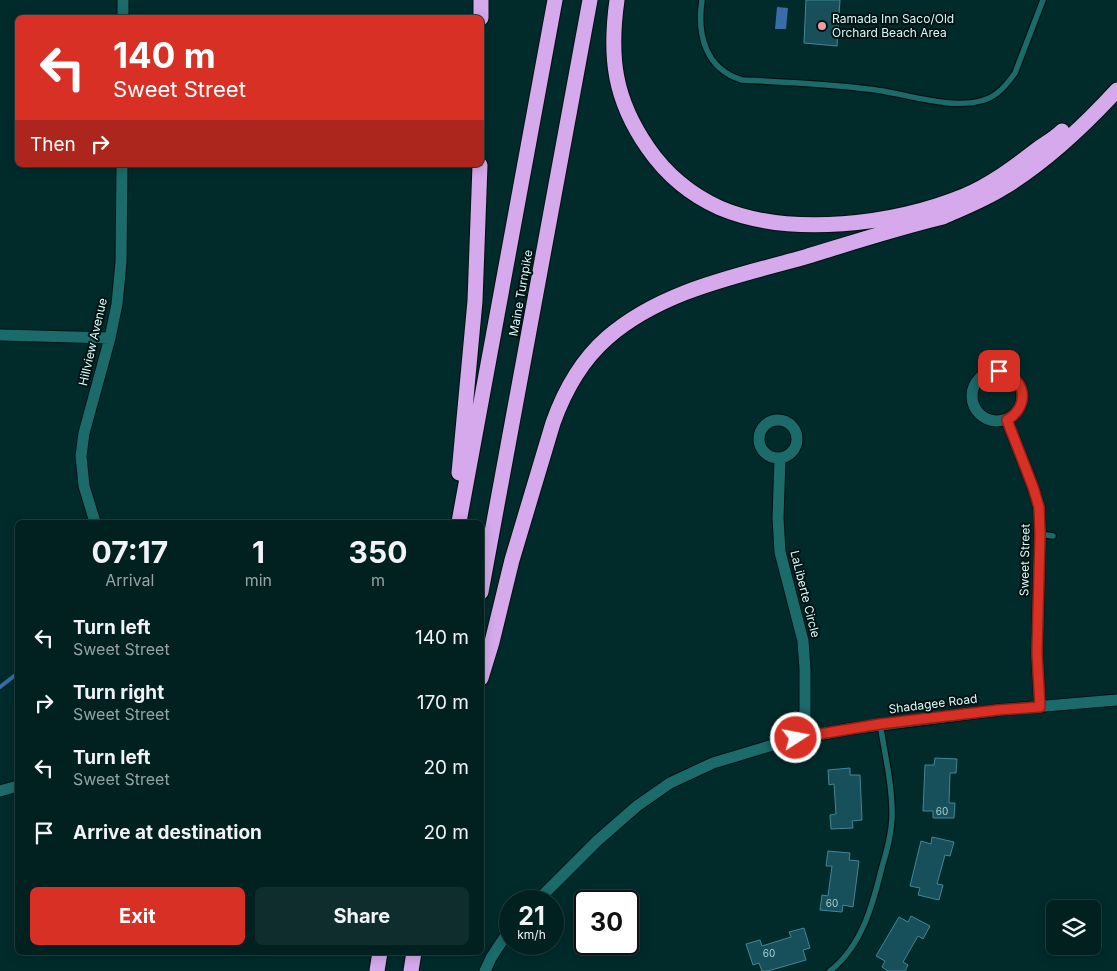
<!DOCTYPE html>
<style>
:root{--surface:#012020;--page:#0f2d2d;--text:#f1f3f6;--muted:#96a3a5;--line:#233e3e;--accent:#d93025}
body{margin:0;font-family:Inter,sans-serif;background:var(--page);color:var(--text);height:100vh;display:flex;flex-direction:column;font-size:19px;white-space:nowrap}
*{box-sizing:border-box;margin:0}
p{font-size:16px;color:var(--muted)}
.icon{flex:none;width:28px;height:28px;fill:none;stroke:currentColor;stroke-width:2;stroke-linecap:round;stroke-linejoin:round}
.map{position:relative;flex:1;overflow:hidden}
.drawer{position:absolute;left:15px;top:520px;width:469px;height:435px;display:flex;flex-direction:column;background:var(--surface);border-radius:8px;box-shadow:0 2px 12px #0003,0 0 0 1px var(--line)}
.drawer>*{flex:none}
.hud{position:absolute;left:15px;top:15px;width:469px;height:152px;border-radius:8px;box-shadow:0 2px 12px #0003,0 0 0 1px var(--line);background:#d93025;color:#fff;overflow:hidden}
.controls{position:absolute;left:1046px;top:900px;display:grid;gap:10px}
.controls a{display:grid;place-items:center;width:55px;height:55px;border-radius:8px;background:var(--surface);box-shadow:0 2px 12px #0003,0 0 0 1px var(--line);font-size:25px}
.speed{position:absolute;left:499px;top:890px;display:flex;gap:10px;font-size:25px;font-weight:700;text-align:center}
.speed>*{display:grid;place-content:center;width:65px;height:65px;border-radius:50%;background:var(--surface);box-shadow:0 2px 12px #0003,0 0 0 1px var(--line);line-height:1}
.speed small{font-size:12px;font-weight:400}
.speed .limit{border:2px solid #111;border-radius:8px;background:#fff;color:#111}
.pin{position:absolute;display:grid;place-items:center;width:42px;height:42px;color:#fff;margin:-21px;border-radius:10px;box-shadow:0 2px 8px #0006}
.me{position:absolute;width:55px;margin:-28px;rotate:79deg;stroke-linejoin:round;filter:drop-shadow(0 0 4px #0008)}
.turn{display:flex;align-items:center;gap:18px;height:105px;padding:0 15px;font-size:22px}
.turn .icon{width:65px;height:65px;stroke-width:2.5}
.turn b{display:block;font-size:35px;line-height:42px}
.then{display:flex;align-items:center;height:48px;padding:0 15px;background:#0003;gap:10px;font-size:19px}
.eta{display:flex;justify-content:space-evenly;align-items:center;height:85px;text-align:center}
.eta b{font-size:30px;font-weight:700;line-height:35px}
.cta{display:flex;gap:10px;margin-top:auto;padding:10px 15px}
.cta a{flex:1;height:58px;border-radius:8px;background:var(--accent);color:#fff;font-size:20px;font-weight:700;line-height:58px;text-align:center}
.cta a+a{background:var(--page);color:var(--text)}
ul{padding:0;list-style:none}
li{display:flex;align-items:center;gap:15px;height:65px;padding:0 15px}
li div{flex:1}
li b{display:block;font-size:19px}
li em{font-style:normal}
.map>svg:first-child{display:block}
.water{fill:#386da9}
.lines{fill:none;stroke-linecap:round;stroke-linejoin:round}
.stream{stroke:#386da9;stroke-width:4}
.building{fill:#174f5a;stroke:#418796}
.service-casing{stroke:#001212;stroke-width:8}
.minor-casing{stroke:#001212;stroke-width:13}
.motorway-casing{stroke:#001212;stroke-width:17}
.service{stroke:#1b6b6a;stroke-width:5.5}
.minor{stroke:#1b6b6a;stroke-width:11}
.motorway{stroke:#d5a9ec;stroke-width:15}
.route-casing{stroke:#8d1f18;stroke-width:12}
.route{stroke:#d93025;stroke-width:9}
.poi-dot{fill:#f49aa3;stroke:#001212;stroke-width:2}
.labels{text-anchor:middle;stroke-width:4;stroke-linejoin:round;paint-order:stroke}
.number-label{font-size:10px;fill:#a8d1d3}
.poi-label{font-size:12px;fill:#d9fcfb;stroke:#001212;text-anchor:start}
.street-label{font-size:12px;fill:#d9fcfb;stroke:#001212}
</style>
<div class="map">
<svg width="1117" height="971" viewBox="0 0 1117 971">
<rect width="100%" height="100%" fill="#012b2b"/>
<path class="water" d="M777,7L788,8L786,29H775Z"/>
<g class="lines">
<path class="stream" d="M0,687L18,673"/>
</g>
<path class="building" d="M806,0H840L837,46L804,43Z
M935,758L957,759L956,773H950L949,803H955L954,818H933V811H923L925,765H934Z
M850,768V775H860L862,820L852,821L853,828L831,829L830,815L836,814L834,784L829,785L828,770Z
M932,837L954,842L950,856L945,855L937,884L943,885L939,900L918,895L920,888L910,886L921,841L931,844Z
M828,851L850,853L849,860L859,861L853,907L843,905L842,912L820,910L822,895L828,896L832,866H826Z
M911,916L930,926L923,939L918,936L903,962L908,965L905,971H888L882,967L885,961L876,956L899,917L908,922Z
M804,928L810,948L803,950L806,960L768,971H762L759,963L753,965L746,944L760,940L762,946L791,937L789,932Z"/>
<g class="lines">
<g class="service-casing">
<path id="service" d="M702,0C697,34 705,69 742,80C784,82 826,84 868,89C902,92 950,111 984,100C998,96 1007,84 1015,73L1043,0
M1040,534L1053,536
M830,971C862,946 873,904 882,867C887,851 891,835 892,819C893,788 885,755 880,724"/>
</g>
<g class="minor-casing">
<path id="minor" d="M123,0V18
M0,335L110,338
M972 396a25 25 0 1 1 50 0a25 25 0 1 1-50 0Z
M1007,420L1033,487L1039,507L1040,534L1037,653L1040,707
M759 439a19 19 0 1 1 38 0a19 19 0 1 1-38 0Z
M780,458L778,518L780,552L803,641L805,669V736
M95,522L84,486L81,456L84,433L110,338L117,304L121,262L122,165
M0,791L18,786
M537,901L597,841L637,806L670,783L713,763L786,741L849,729L998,710L1117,700
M485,971L491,958L510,929"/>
</g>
<g class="motorway-casing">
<path id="motorway" d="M617,0C609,57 614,99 648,148C666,174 691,195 720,208C791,238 895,224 964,196C990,185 1013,168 1035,151C1044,144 1054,139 1062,131
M481,18V0
M459,473L475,301L480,165
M459,522L555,0
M481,592L590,0
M481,678L492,642L512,560L553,423C564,392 582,360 607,338C662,290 738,276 805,257C851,243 897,228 943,217C963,208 984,200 1003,188C1046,162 1083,127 1117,90
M377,971L380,952
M411,971L414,952"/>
</g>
<use href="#service" class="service"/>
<use href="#minor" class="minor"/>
<use href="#motorway" class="motorway"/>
</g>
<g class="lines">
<g class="route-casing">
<path id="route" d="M796,738L880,724L998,710L1040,707L1037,653L1040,534L1039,507L1033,487L1007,420C1031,406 1026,377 999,371"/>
</g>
<use href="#route" class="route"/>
</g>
<circle class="poi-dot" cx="822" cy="26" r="5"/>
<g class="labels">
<g class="number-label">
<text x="942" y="815">60</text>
<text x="832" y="907">60</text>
<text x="769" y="957">60</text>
</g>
<g class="poi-label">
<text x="832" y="23">Ramada Inn Saco/Old<tspan x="832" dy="14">Orchard Beach Area</tspan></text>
</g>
<g class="street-label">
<text transform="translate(521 293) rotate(-80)" y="4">Maine Turnpike</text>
<text transform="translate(93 342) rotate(-77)" y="4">Hillview Avenue</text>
<text transform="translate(1025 560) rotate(-89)" y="4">Sweet Street</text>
<text transform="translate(805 594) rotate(76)" y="4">LaLiberte Circle</text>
<text transform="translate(933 704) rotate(-7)" y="4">Shadagee Road</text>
</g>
</g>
</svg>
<div class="controls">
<a><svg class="icon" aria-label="layers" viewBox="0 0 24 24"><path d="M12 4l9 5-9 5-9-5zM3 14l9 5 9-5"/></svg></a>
</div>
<div class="speed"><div>21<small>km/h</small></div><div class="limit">30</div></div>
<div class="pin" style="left:999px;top:371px;background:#d93025"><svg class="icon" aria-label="arrive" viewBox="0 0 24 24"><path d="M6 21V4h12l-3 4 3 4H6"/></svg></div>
<svg class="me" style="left:796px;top:738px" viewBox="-20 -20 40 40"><circle r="17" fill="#d93025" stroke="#fff" stroke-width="3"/><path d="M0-11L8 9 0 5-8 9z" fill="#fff"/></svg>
<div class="hud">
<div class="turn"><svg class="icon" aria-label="left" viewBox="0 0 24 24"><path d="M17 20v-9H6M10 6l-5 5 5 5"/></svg><div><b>140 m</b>Sweet Street</div></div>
<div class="then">Then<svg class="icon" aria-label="right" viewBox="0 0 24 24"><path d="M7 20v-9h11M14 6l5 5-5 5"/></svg></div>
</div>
<section class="drawer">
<div class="eta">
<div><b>07:17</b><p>Arrival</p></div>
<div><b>1</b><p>min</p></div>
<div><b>350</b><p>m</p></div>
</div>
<ul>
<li><svg class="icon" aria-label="left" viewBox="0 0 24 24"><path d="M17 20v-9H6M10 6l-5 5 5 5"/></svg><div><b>Turn left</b><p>Sweet Street</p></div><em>140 m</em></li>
<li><svg class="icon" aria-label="right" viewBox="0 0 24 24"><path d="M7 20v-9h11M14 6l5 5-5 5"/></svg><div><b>Turn right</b><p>Sweet Street</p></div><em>170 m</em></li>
<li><svg class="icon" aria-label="left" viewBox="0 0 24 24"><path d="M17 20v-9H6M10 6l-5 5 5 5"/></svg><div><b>Turn left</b><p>Sweet Street</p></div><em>20 m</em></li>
<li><svg class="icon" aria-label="arrive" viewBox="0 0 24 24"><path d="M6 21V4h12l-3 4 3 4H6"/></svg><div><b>Arrive at destination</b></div><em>20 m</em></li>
</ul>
<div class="cta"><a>Exit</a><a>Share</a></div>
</section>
</div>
